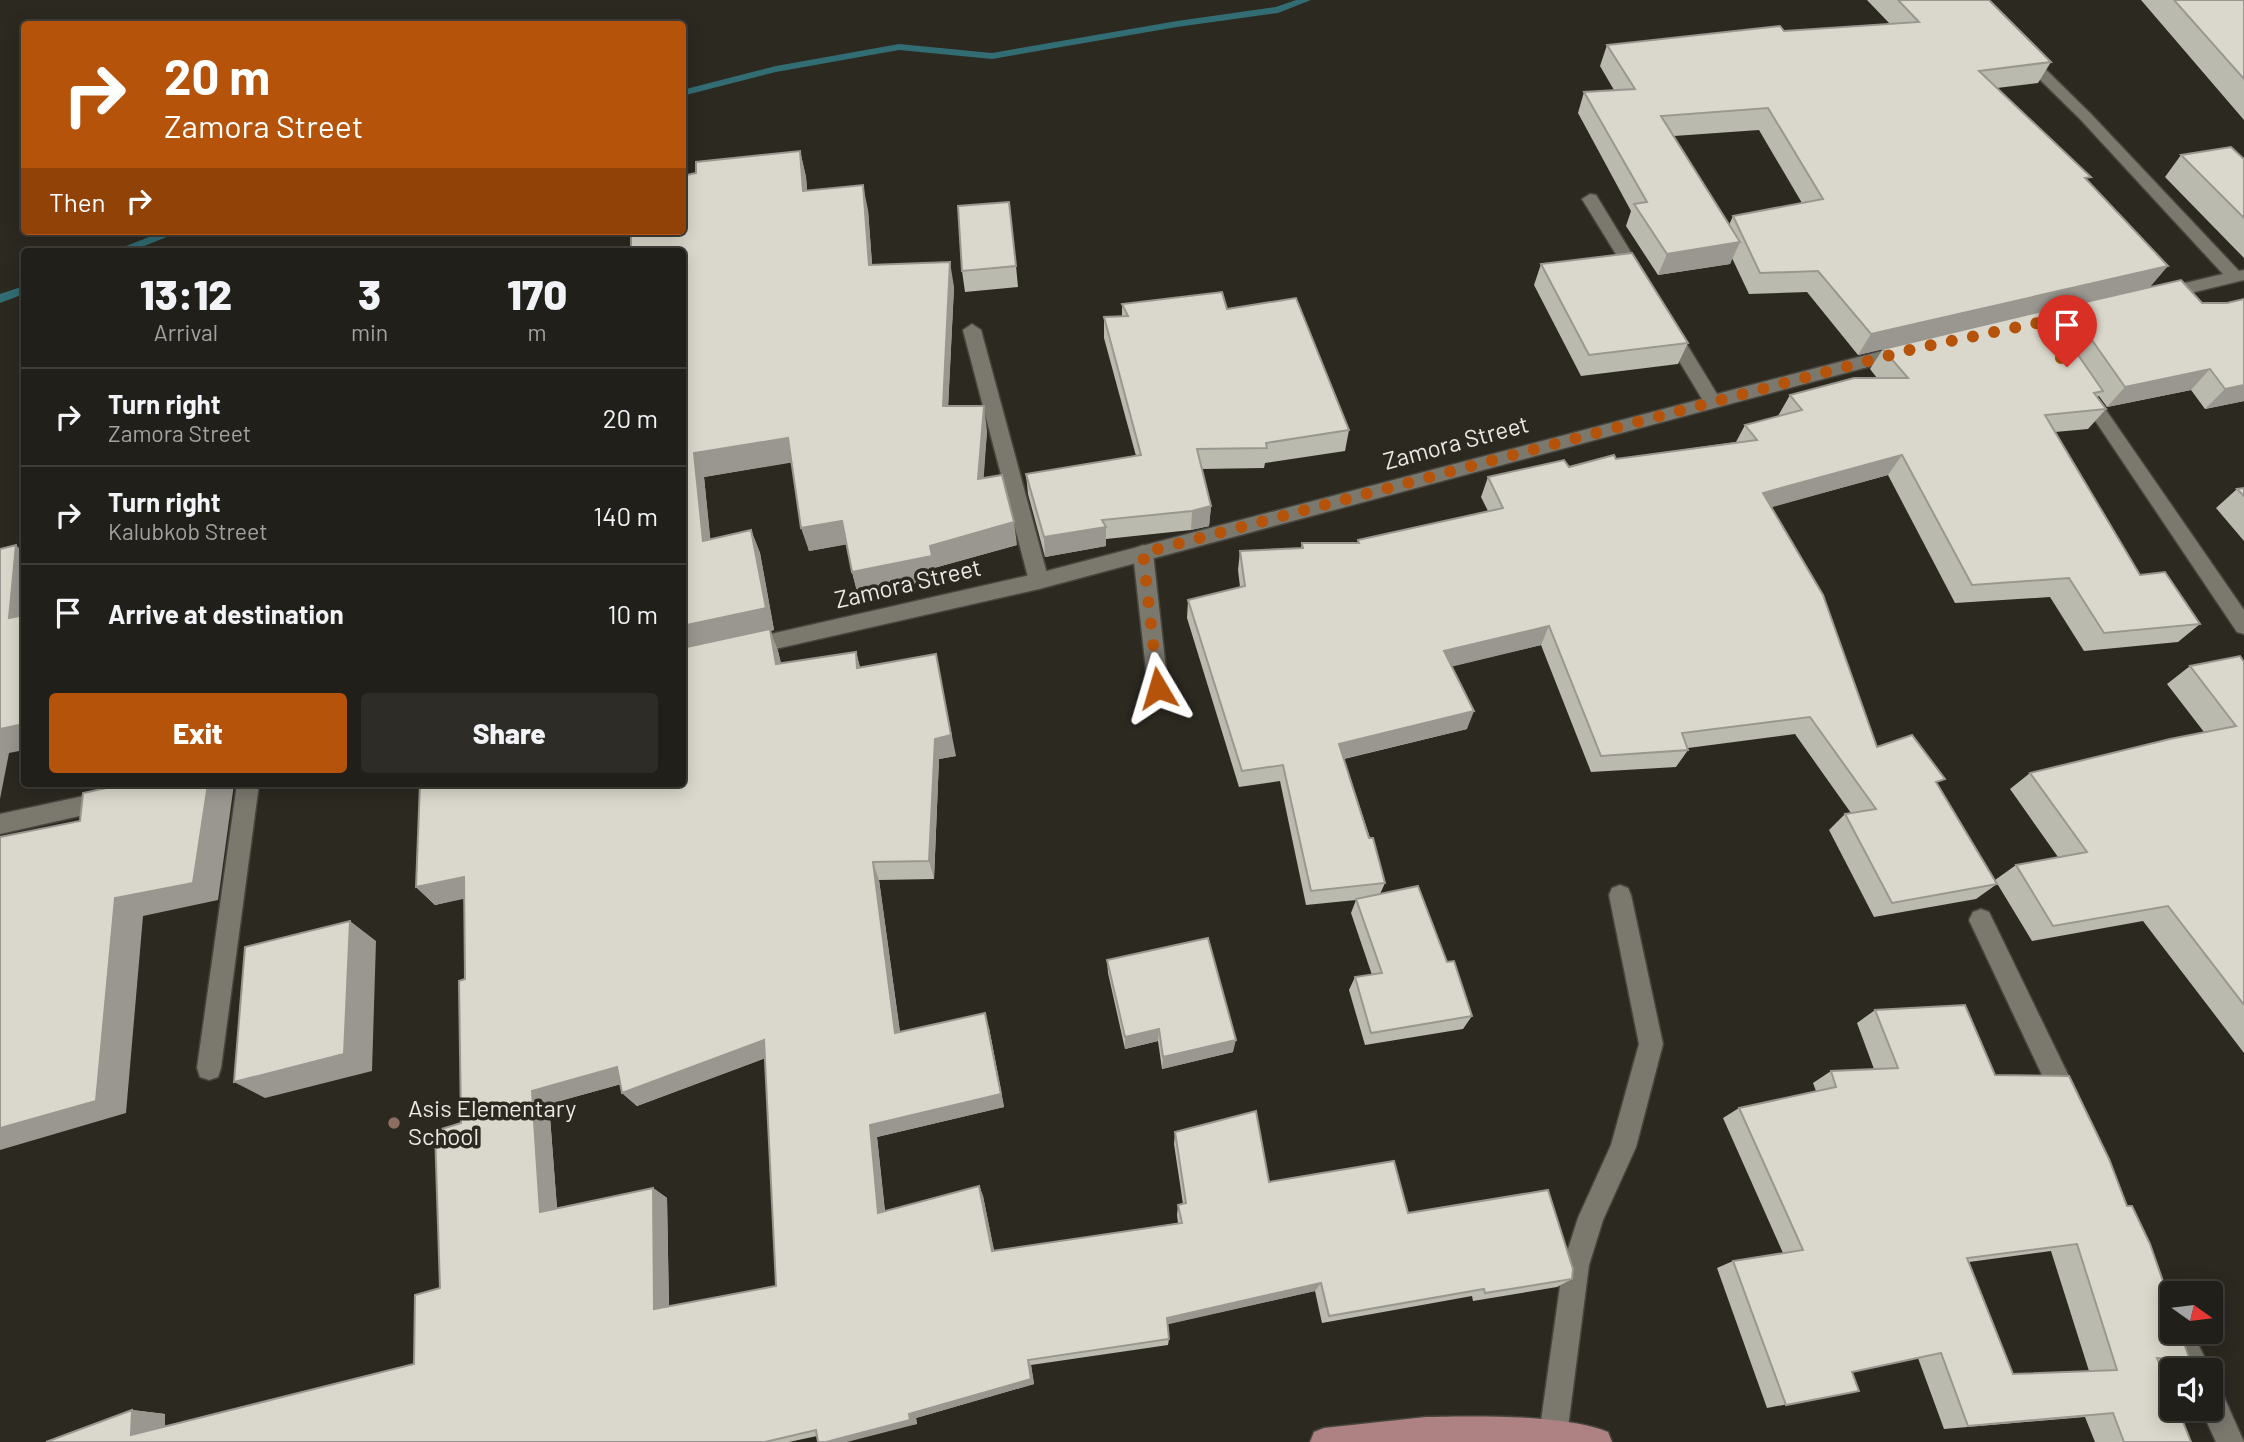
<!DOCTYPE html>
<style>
:root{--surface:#211f19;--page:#2d2c26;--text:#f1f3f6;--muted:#a2a2a2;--line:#3e3d38;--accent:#b45309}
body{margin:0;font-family:Barlow,sans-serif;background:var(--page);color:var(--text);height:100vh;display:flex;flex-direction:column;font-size:26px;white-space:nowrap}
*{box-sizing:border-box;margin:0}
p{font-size:23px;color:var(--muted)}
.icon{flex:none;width:38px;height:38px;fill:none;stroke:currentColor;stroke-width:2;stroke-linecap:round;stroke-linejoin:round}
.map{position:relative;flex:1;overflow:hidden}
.side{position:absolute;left:21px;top:248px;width:665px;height:539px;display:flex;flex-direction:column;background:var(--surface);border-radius:7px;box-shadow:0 4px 18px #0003,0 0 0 2px var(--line)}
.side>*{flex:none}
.guide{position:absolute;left:21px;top:21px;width:665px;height:214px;border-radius:7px;box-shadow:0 4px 18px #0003,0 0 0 2px var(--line);background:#b45309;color:#fff;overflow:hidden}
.needle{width:46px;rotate:104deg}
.buttons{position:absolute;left:2160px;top:1281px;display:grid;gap:14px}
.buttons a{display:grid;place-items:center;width:63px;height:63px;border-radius:7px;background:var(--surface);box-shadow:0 4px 18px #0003,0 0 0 2px var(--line);font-size:35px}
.pin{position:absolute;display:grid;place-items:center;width:60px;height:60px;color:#fff;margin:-72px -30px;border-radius:50% 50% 50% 0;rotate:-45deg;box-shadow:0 0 7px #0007}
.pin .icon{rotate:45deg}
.me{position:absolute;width:77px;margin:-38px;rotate:353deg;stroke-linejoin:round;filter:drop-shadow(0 0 5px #0008)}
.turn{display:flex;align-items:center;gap:24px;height:147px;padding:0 28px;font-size:32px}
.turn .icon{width:91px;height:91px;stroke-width:2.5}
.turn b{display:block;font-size:49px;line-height:60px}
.then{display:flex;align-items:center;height:66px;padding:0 28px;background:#0003;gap:14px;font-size:26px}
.eta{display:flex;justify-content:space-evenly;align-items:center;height:119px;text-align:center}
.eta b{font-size:42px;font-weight:800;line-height:49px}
.button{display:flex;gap:14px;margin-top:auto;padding:14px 28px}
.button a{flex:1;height:80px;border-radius:7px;background:var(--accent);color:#fff;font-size:28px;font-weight:800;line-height:80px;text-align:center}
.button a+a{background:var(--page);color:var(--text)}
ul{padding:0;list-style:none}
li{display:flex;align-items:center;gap:21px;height:98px;padding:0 28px;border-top:2px solid var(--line)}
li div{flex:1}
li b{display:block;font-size:26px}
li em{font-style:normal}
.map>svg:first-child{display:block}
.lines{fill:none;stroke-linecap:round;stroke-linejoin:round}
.stream{fill:#316d73;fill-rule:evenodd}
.lane-casing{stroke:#47463e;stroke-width:3}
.street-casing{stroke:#47463e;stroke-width:3}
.primary-casing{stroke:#47463e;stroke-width:3}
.lane{fill:#7b786e;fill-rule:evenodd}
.street{fill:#7b786e;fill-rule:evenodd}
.primary{fill:#ae8182;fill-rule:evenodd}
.wall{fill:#bbbaaf;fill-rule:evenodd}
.shaded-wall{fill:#99978f}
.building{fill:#dad8cc;stroke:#99978f;stroke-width:2;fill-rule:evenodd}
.route{stroke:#b45309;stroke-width:12;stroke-dasharray:0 21.6}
.education-dot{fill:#8d6e63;stroke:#2c2921;stroke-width:2.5}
.labels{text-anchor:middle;stroke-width:7;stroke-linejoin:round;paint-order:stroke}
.street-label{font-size:24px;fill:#eae9e3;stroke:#2c2921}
.poi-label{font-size:24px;fill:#eae9e3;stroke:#2c2921;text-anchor:start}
</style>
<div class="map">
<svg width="2244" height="1442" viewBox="0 0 2244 1442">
<rect width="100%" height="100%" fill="#2c2921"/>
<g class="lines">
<path class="stream" d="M1296,0H1311L1278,13L1177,27L992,59L899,50L776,72L682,96V90L776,66L899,44L992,53L1177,21L1276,7Z
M164,231H182L129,252H111Z
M24,286V294L0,303V294Z"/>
<g class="lane-casing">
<path id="lane" d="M972,324L981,330L1049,581L1046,586L1039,589L1032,586L1029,581L963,330Z
M1143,545L1150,548L1153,553L1168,688L1165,694L1158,697L1151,694L1148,688L1133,553L1136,548Z
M237,784H259L221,1068L218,1077L209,1080L200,1077L197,1068Z"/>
</g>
<g class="street-casing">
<path id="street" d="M2024,52L2029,53L2090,113L2239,271L2244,270V280L2162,300L2156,298L2154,294L2156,290L2223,274L2080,119L2019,59V53Z
M1590,194L1596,195L1646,277L1644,281L1638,282L1630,277L1582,199Z
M1669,323L1675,325L1717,394L1905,345L1914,351L1905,357L1039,589L749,655L742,653L739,647L742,641L749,639L1039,573L1702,399L1660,329Z
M2084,385L2090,387L2244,610V634L2237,632L2078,395L2075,391L2078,387Z
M107,791L115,794L118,801L115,808L0,834V814Z
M1620,885L1628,888L1631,895L1663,1044L1636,1147L1603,1220L1589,1265L1567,1435L1564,1442H1542L1539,1435L1563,1265L1578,1218L1611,1145L1639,1044L1609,895L1612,888Z
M1981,909L1989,912L2077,1093L2080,1102L2077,1111L2068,1114L2059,1111L1969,920L1973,912Z
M2172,1321V1332H2192L2211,1370L2210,1371L2183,1370L2164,1332Z
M2210,1384L2220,1388L2244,1442H2216L2201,1409H2210Z"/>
</g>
<g class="primary-casing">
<path id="primary" d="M1426,1417C1474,1416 1565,1414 1608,1432L1612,1442H1310L1314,1432L1324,1428Z"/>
</g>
<use href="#lane" class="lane"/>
<use href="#street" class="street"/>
<use href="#primary" class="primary"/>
</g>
<path class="wall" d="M1867,0H1989L2051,62L2038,83L1997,88L2088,181L2151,287L2244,401L2205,409L2191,390L2107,407L2099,396L2097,397L2106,409L2088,429L2055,432L2140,575L2200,624L2178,642L2084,651L2050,597L1955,603L1888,475L1771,507L1877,747L1938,785L1997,884L1976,899L1874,917L1829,830L1845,814L1851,813L1795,734L1688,748V750L1676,767L1591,772L1541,645L1452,666L1467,729L1344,759L1385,883L1380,894L1447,962L1472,1016L1463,1029L1365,1045L1349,990L1355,977L1372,975L1351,913L1356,900L1306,905L1280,781L1239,787L1187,618L1188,600L1240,587L1238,570L1240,551L1301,548L1302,543H1358V540L1488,511L1481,497L1488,477L1569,467L1616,459L1736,442L1745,425L1778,417V416L1790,395L1877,378L1870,369L1883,349L1858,355L1807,292L1749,294L1732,258L1730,264L1658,275L1626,226L1631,211L1578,113L1584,92L1614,90L1600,66L1607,45L1890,24ZM1759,130L1802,203L1733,216L1729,225L1674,136ZM2067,307L2055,322L2048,311Z
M2141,0H2244V120Z
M800,151L806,177L807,190L868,210L872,264L954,287L948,406L987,431L983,478L1017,545L934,568L937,579L858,595L852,572L847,544L809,551L791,462L704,477L710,539L751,530L760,553L774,630L770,631L778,651L781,663L856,652L860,668L956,756L939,759L934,879L879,880L900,1032L989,1028L1004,1107L877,1137L885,1211L979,1186L983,1196L994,1251L1178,1223L1177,1215L1178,1205L1183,1204L1174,1144L1175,1132L1269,1182L1408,1213L1572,1279L1557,1287L1473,1301L1472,1296L1322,1323L1315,1291L1167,1324L1169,1339L1168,1345L1031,1365L1034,1384L916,1418L917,1424L817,1436L789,1442H46L132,1410L165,1414V1426L414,1364L440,1288L461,1123L465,979L464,898L435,905L416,887L682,784L641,232ZM765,1058L776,1286L669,1306L667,1198L653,1188L557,1208L549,1104L621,1084L622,1093L637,1106Z
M2181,155L2244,159V258L2165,177Z
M1541,264L1688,343L1678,364L1581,376L1534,285Z
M1016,266L1018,287L965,292L962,271Z
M1122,304L1227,309L1349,430L1345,451L1265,463L1264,468L1202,469L1211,506L1209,526L1191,530L1106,539V546L1045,557L1028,494L1026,474L1136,456L1104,338V317L1122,316Z
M2244,488V541L2216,508L2237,489Z
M2244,662V1053L2143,921L2032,941L1995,880L2016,865L2058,857L2010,789L2030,773L2204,732L2167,684L2190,666Z
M1107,960L1233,1052L1162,1069L1158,1041L1125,1049L1108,973Z
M1875,1010L1995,1075L2127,1206L2190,1360L2159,1364L2191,1442H2095L2085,1417L1944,1429L1918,1358L1852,1372L1859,1391L1767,1408L1717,1268L1733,1261L1783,1253L1723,1118L1739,1108L1816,1091L1813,1083L1831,1071L1874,1069L1857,1023ZM2051,1251L2089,1371L2013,1374L1969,1262Z"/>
<path class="shaded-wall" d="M800,151L806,177L809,216L803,191Z
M863,185L868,210L874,290L869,265Z
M1740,242L1730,264L1658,275L1667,254Z
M950,262L954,287L947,431L943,406Z
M2168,266L2150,287L1858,355L1871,334Z
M2210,369L2191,390L2107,407L2125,387Z
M2244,385V401L2205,409L2225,389Z
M984,406L987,431L982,502L978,479Z
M788,438L795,462L704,477L713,564L703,541L694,453Z
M1902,455L1888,475L1751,513L1763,493Z
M1211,506L1209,526L1191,530L1192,511Z
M842,521L849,544L809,551L801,528Z
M1014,522L1017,545L934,568L937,579L858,595L852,572L930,546Z
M1106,527V546L1045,557L1044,537Z
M751,530L760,553L774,630L770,631L778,651L785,685L682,650V626Z
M16,545L24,553V631L9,618Z
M1549,626L1541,645L1438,670L1444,651Z
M856,652L862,674L857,668Z
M940,676L956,756L939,759L934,879L929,861L935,739Z
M1474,711L1467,729L1334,761L1339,744Z
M24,724V750L9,753L0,799V729Z
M109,784H129L113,787Z
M208,784H234L218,900L143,916L126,1113L0,1150V1128L115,898Z
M873,862L879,880L902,1047L895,1033Z
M464,877L482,895L435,905L416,887Z
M350,921L376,941L372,1071L265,1098L234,1082Z
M985,1013L989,1028L1004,1107L877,1137L886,1223L878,1213L870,1125Z
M1159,1029L1158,1041L1125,1049V1037Z
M764,1040L774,1055L637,1106L622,1093Z
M1236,1040L1233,1052L1162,1069L1163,1057Z
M617,1067L632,1081L549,1104L558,1222L540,1212L532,1091Z
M979,1186L983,1196L996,1260L992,1251Z
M653,1188L667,1198L669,1316L654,1309Z
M1321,1283L1315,1291L1165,1325L1167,1318Z
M1028,1360L1031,1365L1034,1384L916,1418L917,1424L847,1442H826L909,1414Z
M132,1410L165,1414V1438L131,1435Z"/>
<path class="building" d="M1898,0H1989L2051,62L1979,71L2091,177L2085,178L2168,266L1871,334L1818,271L1760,273L1733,216L1823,199L1768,108L1661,116L1740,242L1667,254L1634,204L1647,202L1584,92L1635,89L1607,45L1780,26L1784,31L1919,22Z
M2174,0H2244V79Z
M2231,147L2244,159V218L2181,155Z
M800,151L803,191L863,185L869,265L950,262L943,406H984L978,479L1002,475L1014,522L930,546L932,556L852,572L842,521L801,528L788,438L694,453L703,541L751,530L766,608L682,626V252H631V233L641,231H682V176L696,173V162Z
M1009,202L1016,266L962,271L958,206Z
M1632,253L1688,343L1589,355L1541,264Z
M2181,280L2202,303H2227L2244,299V385L2225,389L2210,369L2125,387L2068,306Z
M1222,292L1227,309L1296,298L1349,430L1266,443L1267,448L1197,449L1211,506L1192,511L1102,520L1106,527L1044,537L1026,474L1141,455L1104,317L1128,316L1122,304Z
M2047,310L2103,391L2094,393L2106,409L2045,415L2140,575L2165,572L2200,624L2104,633L2069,578L1972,585L1902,455L1763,493L1823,595L1877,747L1912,735L1945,779L1936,782L1997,884L1892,903L1845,814L1876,809L1810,717L1682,733L1688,750L1601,756L1549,626L1444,651L1474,711L1339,744L1369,838H1373L1385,883L1311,891L1283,765L1242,771L1188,600L1245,586L1240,551L1303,548L1302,543H1359L1358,540L1503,508L1488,477L1564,460L1569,467L1614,455L1616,459L1757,440L1745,425L1802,410L1790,395L1854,378H1908L1883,349Z
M2244,488V496L2237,489Z
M16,545L9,618L24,615V724L0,729V549Z
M770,629L776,664L856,652L857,668L936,654L951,735L935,739L929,861L873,862L895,1033L985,1013L1001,1094L870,1125L878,1213L979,1186L992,1251L1182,1223L1178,1205L1186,1203L1175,1132L1256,1111L1269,1182L1394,1161L1408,1213L1548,1190L1573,1269L1572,1279L1485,1293L1484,1289L1329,1316L1321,1283L1167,1318L1169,1339L1028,1360L1031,1379L909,1414L910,1420L826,1442H818L816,1430L765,1442H46L132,1410L131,1435L414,1364L415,1295L440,1288L435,1131L461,1123L459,981L465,979L464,877L416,887L420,784H682V648ZM764,1040L776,1286L654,1309L653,1188L540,1212L532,1091L617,1067L622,1093Z
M2240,656L2244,662V1005L2168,906L2053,926L2016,865L2087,852L2030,773L2170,739L2236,726L2190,666Z
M125,784H208L193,883L115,898L96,1101L0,1128V837L80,821L83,793Z
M1418,886L1447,962L1454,961L1472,1016L1371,1033L1355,977L1382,973L1356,899Z
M350,921L344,1054L234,1082L245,947Z
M1208,938L1236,1040L1163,1057L1159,1029L1125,1037L1107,960Z
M1965,1005L1995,1075L2069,1076L2109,1159L2127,1206H2132L2150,1244L2172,1307V1332H2180L2190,1360L2157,1358L2172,1395V1409H2178L2191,1442H2124L2113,1413L1968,1426L1941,1353L1852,1372L1859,1391L1786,1405L1733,1261L1803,1250L1739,1108L1836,1087L1831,1071L1898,1068L1875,1010ZM2077,1244L2117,1370L2013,1374L1967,1258Z"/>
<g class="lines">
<path class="route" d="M1158,688L1143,553L1913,349L2037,323L2067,367"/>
</g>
<circle class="education-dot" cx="394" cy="1123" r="7"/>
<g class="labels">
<g class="street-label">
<text transform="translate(1456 443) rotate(-15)" y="8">Zamora Street</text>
<text transform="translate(908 584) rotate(-13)" y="8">Zamora Street</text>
</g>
<g class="poi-label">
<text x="408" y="1117">Asis Elementary<tspan x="408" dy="28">School</tspan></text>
</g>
</g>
</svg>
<div class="buttons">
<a><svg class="needle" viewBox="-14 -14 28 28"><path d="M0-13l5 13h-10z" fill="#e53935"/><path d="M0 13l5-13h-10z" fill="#a2a2a2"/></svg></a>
<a><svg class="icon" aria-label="sound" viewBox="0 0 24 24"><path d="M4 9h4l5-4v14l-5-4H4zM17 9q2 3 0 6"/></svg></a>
</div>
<div class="pin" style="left:2067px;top:367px;background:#d93025"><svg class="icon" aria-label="arrive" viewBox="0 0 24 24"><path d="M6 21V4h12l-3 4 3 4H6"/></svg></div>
<svg class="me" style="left:1158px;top:688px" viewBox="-20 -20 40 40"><path d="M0-17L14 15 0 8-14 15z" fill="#b45309" stroke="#fff" stroke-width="4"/></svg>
<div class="guide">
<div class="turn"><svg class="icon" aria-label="right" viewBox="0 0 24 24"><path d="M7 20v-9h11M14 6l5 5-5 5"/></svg><div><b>20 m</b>Zamora Street</div></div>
<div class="then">Then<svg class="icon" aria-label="right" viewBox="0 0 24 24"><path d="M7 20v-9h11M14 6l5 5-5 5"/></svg></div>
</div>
<section class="side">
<div class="eta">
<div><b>13:12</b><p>Arrival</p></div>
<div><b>3</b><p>min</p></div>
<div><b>170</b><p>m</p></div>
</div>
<ul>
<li><svg class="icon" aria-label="right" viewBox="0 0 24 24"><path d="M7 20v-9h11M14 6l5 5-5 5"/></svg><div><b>Turn right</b><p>Zamora Street</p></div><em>20 m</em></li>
<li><svg class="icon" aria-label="right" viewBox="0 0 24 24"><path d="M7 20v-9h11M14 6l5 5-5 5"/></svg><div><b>Turn right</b><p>Kalubkob Street</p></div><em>140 m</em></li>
<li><svg class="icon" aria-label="arrive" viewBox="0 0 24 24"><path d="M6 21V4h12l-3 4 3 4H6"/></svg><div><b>Arrive at destination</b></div><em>10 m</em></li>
</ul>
<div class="button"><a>Exit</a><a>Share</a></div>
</section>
</div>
